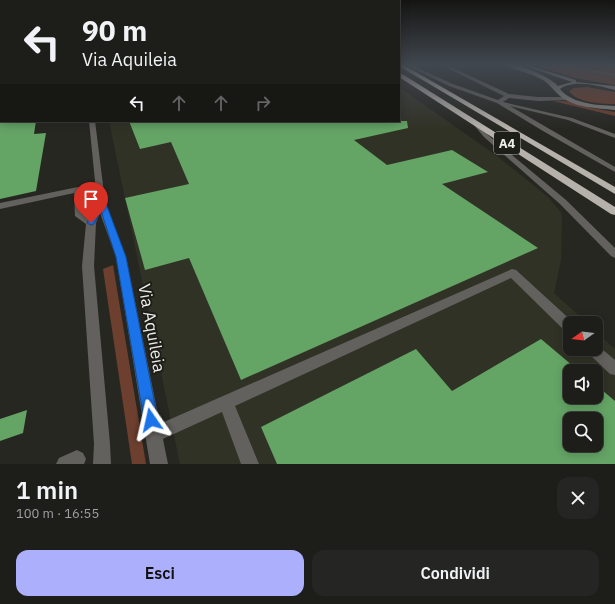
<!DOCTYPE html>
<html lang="it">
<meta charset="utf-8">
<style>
:root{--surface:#1d1d1a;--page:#252623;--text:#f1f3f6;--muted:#a0a2a2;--line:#3b3b39;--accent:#acaffb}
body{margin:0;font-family:"IBM Plex Sans",sans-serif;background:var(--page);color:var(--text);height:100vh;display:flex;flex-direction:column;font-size:15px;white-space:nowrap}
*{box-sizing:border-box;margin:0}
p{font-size:13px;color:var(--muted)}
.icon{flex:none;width:22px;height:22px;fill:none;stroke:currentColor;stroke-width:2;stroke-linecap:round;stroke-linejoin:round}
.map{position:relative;height:464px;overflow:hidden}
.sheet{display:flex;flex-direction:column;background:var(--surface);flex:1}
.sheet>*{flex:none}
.banner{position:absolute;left:0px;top:0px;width:400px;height:122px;box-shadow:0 2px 10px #0003,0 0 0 1px var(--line);background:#1d1d1a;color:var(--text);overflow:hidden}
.needle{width:26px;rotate:256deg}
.fabs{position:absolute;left:563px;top:316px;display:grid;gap:8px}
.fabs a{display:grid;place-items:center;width:40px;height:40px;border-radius:8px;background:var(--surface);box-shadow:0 2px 10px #0003,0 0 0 1px var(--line);font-size:20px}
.pin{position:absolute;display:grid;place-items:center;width:34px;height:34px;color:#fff;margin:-41px -17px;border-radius:50% 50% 50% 0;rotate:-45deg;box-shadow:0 0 4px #0007}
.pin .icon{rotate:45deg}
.me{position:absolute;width:44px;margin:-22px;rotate:349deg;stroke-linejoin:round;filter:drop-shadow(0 0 3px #0008)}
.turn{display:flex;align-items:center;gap:14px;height:84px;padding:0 16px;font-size:18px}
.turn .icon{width:52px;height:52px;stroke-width:2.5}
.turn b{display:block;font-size:28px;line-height:34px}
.lanes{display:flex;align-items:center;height:38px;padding:0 16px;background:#0003;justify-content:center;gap:20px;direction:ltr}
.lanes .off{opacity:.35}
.round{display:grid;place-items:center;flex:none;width:42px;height:42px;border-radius:12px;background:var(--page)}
.summary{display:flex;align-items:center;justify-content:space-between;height:68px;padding:0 16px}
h1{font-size:24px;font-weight:600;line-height:30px}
.primary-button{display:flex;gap:8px;margin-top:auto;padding:8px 16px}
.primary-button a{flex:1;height:46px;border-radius:12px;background:var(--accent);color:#111;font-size:16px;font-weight:600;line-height:46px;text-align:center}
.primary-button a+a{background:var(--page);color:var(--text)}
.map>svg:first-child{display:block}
.built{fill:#313226;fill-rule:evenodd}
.green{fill:#6d3f2e}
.building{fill:#64a465;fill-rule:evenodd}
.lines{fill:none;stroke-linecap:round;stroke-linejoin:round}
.lane{fill:#63615e;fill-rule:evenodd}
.street{fill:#63615e;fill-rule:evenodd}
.secondary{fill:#84827e;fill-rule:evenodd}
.highway{fill:#b6b1ab;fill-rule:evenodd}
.route{fill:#1a73e8;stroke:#114b97}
.labels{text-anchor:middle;stroke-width:4;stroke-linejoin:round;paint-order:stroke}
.shield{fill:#1e1e18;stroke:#b0b0ac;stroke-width:1}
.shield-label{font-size:13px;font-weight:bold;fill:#eeeeeb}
.near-street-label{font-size:17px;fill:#eeeeeb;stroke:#1e1e18}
</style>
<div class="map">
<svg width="615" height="464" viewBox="0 0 615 464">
<rect width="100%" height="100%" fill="#272722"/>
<path class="built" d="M399,87L497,156L548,197L560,211L562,215L561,260L554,293L587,323H570V349H596V332L615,349V464H180L109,121H399ZM570,371H596V397H570ZM570,419H596V445H570Z"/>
<path class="green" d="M530,64H615V85L575,78Z
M587,87L615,92V104C602,104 577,103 569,91L574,88Z
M553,101H565L592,108L615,112V116Z
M113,265L146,464H132L103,269Z"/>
<path class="building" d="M0,121H36L34,134L46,133L36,191L0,199Z
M129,121H407L408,128L354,140L387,165L452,150L488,172L442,184L538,248L241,380L189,258L145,270L125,198L189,184L171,142L140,149Z
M541,339L579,371H570V397H596V385L615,401V464H277L261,427L416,349L452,391ZM570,419H596V445H570Z
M27,410L23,433L0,441V419Z"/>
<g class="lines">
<path class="lane" d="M404,64H409L453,84L498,100L504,96L445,67L449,66L509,94L538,97H569V99L567,100L538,101L509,98L503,102L572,118L615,134V138L568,120L510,106L615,167V172L543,131L497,103L449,86Z
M580,68L615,74V76L582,70Z
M474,123H478L488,135L566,200L615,248V258L611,256L560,204L484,137L473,124Z
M512,269L516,270L574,323H570V332L565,331L511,278L235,406L259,464H241L222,412L154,443L148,441L146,435L148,429Z
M596,344L615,360V375L610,374L588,353L586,349H596Z"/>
<path class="street" d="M0,69H1V71H0Z
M89,121H95L105,201L126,257L168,464H150L116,257L100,213L96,223L94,266L110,444L111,464H93L94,444L82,266L86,224L75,216L74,193L0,209V203L78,187L82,190L85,215L89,217L97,201Z
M77,450L83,453L86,459L84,464H56L59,458Z"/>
<path class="secondary" d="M504,64C516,62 549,76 558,86L572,82L519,64H524L576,80V82L615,86V90C599,86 574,79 560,89C572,104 597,105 615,106V110C598,108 572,108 559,95C552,89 549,83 541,79C529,72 515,71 504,64Z"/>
<path class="highway" d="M399,64H402L615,187V194L399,66Z
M399,72L615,207V215L611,214L399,77Z"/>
</g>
<linearGradient id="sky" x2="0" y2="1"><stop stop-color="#151513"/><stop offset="0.5" stop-color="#41474f"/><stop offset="1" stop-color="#41474f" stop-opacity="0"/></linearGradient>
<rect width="615" height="129" fill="url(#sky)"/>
<path class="route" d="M101,198L105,201L126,257L158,420L156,426L151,428L146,426L144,420L116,257L101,211L94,224L91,225L87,223L97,201Z"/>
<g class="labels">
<rect class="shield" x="494" y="132" width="26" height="22" rx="3"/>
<g class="shield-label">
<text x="507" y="148">A4</text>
</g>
<g class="near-street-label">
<text transform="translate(152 328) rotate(80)" y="6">Via Aquileia</text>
</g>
</g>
</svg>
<div class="fabs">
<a><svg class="needle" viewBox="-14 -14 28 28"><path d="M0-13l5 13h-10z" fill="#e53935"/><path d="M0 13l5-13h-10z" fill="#a0a2a2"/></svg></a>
<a><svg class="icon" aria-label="sound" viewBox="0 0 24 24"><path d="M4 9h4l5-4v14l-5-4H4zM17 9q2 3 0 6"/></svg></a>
<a><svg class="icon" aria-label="search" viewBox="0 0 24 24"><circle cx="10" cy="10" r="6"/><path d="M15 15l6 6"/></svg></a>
</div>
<div class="pin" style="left:91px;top:223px;background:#d93025"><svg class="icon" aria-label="arrive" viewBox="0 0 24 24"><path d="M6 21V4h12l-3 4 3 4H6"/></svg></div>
<svg class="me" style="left:151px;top:420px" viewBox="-20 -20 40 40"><path d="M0-17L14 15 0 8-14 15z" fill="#1a73e8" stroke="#fff" stroke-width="4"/></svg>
<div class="banner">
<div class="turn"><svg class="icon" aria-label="left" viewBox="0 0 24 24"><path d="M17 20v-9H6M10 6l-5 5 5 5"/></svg><div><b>90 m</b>Via Aquileia</div></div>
<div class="lanes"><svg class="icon" aria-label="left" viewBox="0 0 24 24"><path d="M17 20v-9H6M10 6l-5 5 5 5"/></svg><svg class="icon off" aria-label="ahead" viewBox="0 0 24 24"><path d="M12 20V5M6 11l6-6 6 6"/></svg><svg class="icon off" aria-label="ahead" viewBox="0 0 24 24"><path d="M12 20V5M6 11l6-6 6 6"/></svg><svg class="icon off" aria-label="right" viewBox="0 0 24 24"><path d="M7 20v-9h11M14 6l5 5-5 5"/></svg></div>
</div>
</div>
<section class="sheet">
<div class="summary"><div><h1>1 min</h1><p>100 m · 16:55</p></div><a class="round"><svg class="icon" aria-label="close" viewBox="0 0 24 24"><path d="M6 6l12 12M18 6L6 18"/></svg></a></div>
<div class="primary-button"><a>Esci</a><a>Condividi</a></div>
</section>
